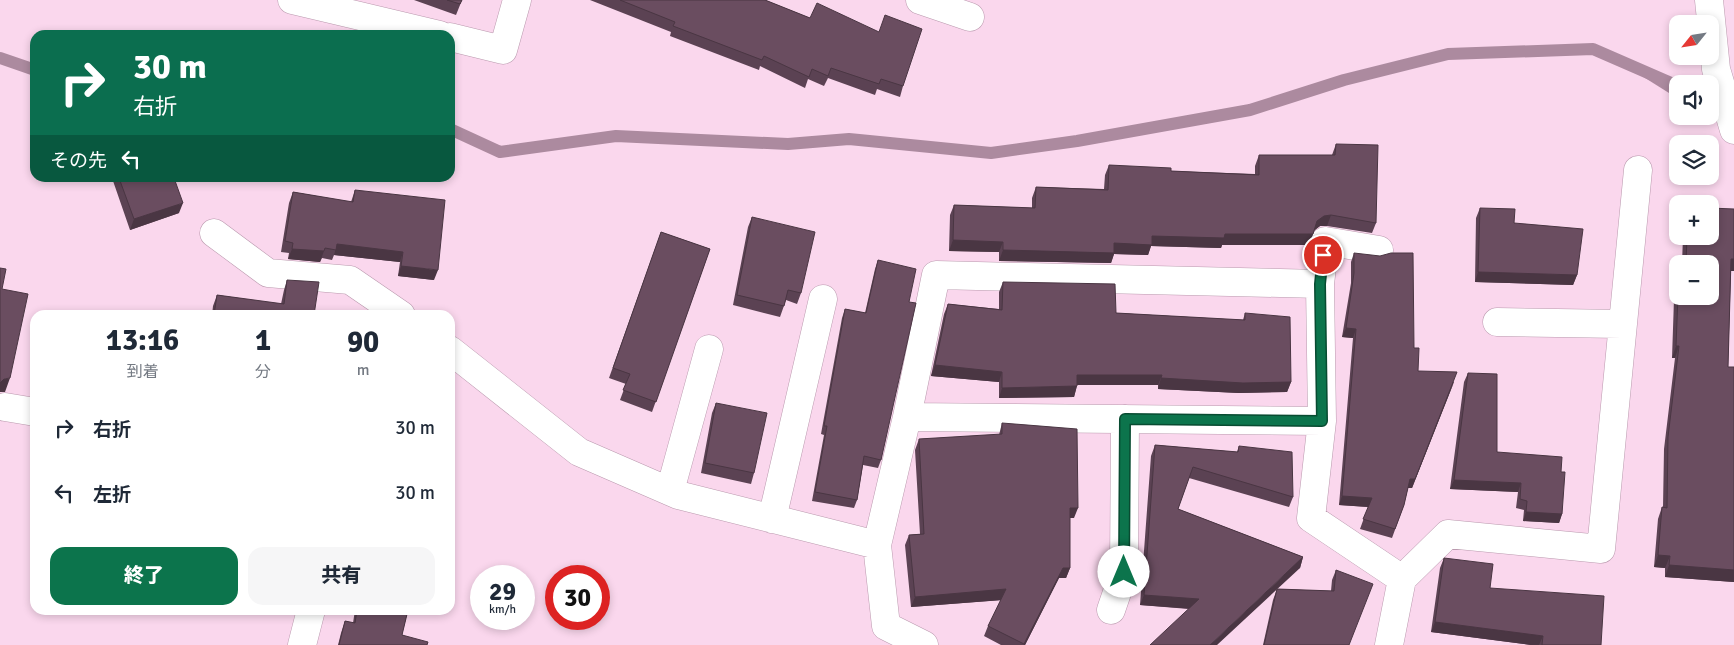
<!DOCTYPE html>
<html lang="ja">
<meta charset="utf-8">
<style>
:root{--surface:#fff;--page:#f6f6f7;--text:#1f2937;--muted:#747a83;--accent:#0c744c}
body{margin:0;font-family:Signika,"Noto Sans JP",sans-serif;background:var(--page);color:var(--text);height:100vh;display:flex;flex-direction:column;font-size:19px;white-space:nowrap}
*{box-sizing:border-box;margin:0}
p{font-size:16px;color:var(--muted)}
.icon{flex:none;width:28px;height:28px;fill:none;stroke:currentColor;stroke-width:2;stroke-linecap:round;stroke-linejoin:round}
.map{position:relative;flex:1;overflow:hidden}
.drawer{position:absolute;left:30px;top:310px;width:425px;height:305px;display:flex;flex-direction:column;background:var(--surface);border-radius:15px;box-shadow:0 2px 8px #0003}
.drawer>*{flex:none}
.guide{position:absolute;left:30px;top:30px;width:425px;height:152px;border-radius:15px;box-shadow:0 2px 8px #0003;background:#0b6e4f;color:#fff;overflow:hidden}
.needle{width:32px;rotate:240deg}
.fabs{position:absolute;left:1669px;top:15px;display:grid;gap:10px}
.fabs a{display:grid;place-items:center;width:50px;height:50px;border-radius:10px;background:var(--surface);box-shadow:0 2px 8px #0003;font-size:25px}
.speed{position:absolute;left:470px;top:565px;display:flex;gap:10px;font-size:25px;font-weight:700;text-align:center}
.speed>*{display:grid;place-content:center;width:65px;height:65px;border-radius:50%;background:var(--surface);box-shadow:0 2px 8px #0003;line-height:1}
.speed small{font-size:12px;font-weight:400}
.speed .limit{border:8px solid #d22;background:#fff;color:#111}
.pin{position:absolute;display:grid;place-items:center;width:42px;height:42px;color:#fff;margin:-21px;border:2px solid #fff;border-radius:50%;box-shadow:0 1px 5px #0007}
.me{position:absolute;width:55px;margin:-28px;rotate:0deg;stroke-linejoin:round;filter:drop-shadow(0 0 4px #0008)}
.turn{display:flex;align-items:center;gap:18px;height:105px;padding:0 20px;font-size:22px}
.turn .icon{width:65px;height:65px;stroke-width:2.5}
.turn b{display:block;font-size:35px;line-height:42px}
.then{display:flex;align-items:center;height:48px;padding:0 20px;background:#0003;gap:10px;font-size:19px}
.eta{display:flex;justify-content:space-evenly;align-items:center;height:85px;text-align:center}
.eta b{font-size:30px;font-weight:800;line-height:35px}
.primary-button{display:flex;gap:10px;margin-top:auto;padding:10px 20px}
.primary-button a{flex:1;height:58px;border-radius:15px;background:var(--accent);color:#fff;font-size:20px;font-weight:800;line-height:58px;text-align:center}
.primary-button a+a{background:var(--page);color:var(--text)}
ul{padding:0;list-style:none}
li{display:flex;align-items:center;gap:15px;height:65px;padding:0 20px}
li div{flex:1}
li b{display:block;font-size:19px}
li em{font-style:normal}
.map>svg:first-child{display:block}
.water{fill:#ac8a9f}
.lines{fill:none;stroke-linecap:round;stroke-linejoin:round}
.stream{stroke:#ac8a9f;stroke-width:12}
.minor-casing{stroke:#ba99ae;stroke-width:29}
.minor{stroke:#fff;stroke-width:28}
.wall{fill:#5b4253}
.shaded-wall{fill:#4a3643}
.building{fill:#6a4d60;stroke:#4a3643}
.route-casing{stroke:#084b31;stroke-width:12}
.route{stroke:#0c744c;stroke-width:9}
</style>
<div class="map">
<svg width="1734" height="645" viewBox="0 0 1734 645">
<rect width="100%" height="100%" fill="#fad7ed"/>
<path class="water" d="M1618,61L1677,86V98Z"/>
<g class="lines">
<path class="stream" d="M0,58L35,70
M450,129L500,152L616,136L788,144L849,139L991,153L1077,141L1250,110L1344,80L1448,54L1593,49L1678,86"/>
<g class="minor-casing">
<path id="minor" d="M292,0L440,35
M920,0L970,17
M1709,0L1716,69L1734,130
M450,37L503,50L517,0
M214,233L268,273L350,280L401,315
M1320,284L1322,421L1311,518L1402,579
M1497,322L1622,324
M450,350L579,452L678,495L877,545
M5,407L35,412
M907,417L936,275L1320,284L1325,241L1379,250
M670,491L709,349
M772,519L823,299
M1111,610L1124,572L1125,419
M302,645L311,610
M924,645L886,626L877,545L907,417L1322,421
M1389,645L1402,579L1448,534L1601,549L1638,170"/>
</g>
<use href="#minor" class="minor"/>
</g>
<path class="wall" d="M414,0H462L456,15Z
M590,0H765L810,18L903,86L900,97L877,89L875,95L828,78L824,86L808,79L805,88L760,66L759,70L670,36L671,32Z
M1336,144L1376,223L1372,233L1327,226H1320L1314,231L1309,245H1222L1221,248L1151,246L1148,255L1114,254L1111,263L999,261V252L949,251L950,215L954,205L1032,208V198L1036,187L1104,189L1105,175L1109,165L1171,171L1255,174V166L1259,155H1332Z
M112,178H174L179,213L130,230Z
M355,190L434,280L398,276L400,262L334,255L332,260L322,258L320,262L288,259L289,253L281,252L289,203L293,192L351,202Z
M1480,208L1514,223L1577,275L1573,285L1475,282L1476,218Z
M752,217L801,293L797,304L786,300L780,317L733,305L748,227Z
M661,232L710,249L652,412L620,400L626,384L609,378Z
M1683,236H1710L1731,271L1728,367H1734V582L1665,577V568L1654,567L1658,519L1662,507H1663L1664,449L1675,358H1672L1674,299L1678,288V296L1710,264H1682Z
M1354,253L1414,348L1418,371L1454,382L1412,488H1408L1404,505L1392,538L1360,529L1368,507L1339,505L1353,338L1342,337L1351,283V262Z
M878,260L909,302L881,460L878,468L863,465L857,500L854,508L812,501L824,435L821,434L842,318L845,309L865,313L875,269Z
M287,280L314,315H212L213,306L217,295L281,304L284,290Z
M1003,282L1116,313L1243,320L1245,313L1291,382L1287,392L1239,393L1158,389V385H1077L1074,397L999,398V382L931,376L944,314L948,304L999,309V292Z
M1468,373L1497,452L1561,472L1562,514L1559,523L1523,521L1524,510L1516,508L1518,492L1450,489L1464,382Z
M716,403L754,473L751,484L701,473L712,413Z
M1002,423L1074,518H1070V568L1066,578H1059L1025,645H1001L984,636L988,626L1001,600L911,607L905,545L909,535L920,534L915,450L919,439L999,435Z
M1155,445L1237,452L1239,446L1293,497L1289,507L1189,478L1178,509L1303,557L1300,568L1189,609L1140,605L1151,456Z
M1444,558L1490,588L1601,645H1531L1431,632L1440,568Z
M1336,570L1349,645H1263L1273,600L1277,589L1331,591L1332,580Z
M355,610H408L402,635L427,645H338L341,633L345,621L353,623Z"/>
<path class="shaded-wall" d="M183,203L179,213L130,230L134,219Z
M1331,215L1327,226H1320L1313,231L1317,221L1324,216Z
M1225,234H1313L1309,245H1222L1221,248L1151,246L1148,255L1114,254L1111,263L999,261L1003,250L1114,243L1152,236Z
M953,240L1003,242L999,252L949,251Z
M337,244L403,252L400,262L334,255Z
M292,249L324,251L320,262L288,259Z
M1731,259H1734V271H1727Z
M401,266L438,270L434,280L398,276Z
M1478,272L1577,275L1573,285L1475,282Z
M1346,328L1356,329L1353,338L1342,337Z
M1676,346H1679L1675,358H1672Z
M935,365L1002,372L999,382L931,376Z
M1077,375H1162L1158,385H1073Z
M10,378L5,392H0V383L4,379Z
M1161,378L1291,382L1287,392L1239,393L1158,389Z
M1454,382L1412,488H1407L1410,479Z
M1077,386L1074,397L999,398L1002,388Z
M1454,480L1521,483L1518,492L1450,489Z
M1342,496L1372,498L1369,507L1339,505Z
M1070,508H1078L1074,518H1067Z
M1526,512L1562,514L1559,523L1523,521Z
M1658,555L1670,556L1665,568L1654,567Z
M1303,557L1300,568L1217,645H1210Z
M1669,565L1734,570V582L1665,577Z
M1063,568H1070L1066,578H1059L1025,645H1024Z
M1006,589L1003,600L911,607L915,597Z
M1144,595L1199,599L1195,609L1140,605Z
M1435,622L1543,636L1539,645H1531L1431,632Z"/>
<path class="building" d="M447,0H462L460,4Z
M620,0H765L810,18L817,3L879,32L885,15L922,29L903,86L881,79L879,84L831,68L828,76L812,69L809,77L764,56L762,60L673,26L675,22Z
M1336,144L1378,145L1376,223L1331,215L1324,216L1317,221L1313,234H1225L1224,238L1152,236V245L1114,243V253L1003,250V242L953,240L954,205L1035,208L1036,187L1108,190L1109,165L1171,168V171L1259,175V155H1335Z
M119,178H174L183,203L134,219Z
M355,190L445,200L438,270L401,266L403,252L337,244L336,250L325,248L324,251L292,249L293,243L285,241L293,192L353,202Z
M1480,208L1515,209L1514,223L1583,229L1577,275L1478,272Z
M1710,208L1734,209V259H1731L1728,367H1734V570L1669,565L1670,556L1658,555L1662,507L1667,508L1668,437L1679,346H1676L1678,296H1710V264H1686L1687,236H1710Z
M752,217L815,232L801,293L788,290L784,306L737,295Z
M661,232L710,249L656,402L623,390L630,374L613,368Z
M1354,253L1380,256L1391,253H1413L1414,348H1419L1418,371L1457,372L1415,479H1410L1404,505L1395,529L1363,519L1372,498L1342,496L1356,329L1346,328L1354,273Z
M878,260L916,269L909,302L916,303L881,460L864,456L857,500L815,492L827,426H824L845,309L866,313Z
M0,268L6,269L2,289L28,294L10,378L4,379L0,383Z
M287,280L319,282L314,315H214L217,295L284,304Z
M1003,282L1115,284L1116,313L1245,320V313L1290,317L1291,382L1243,383L1161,378L1162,375H1077V386L1002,388V372L935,365L948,304L1002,310Z
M1468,373L1497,374V452L1562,457L1561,472H1565L1562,514L1526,512L1527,501L1520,499L1521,483L1454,480Z
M716,403L767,413L754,473L705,463Z
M1002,423L1077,429L1078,508H1070V568H1063L1024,644L988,626L1006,589L915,597L909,535L924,534L919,439L1002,434Z
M1155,445L1238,452L1239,446L1292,452L1293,497L1193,467L1178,509L1303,557L1210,645H1150L1199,599L1144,595Z
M1444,558L1493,564L1490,588L1604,596L1601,645H1542L1543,636L1435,622Z
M1336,570L1373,584L1349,645H1264L1277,589L1334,591Z
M357,610H408L402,635L428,642L427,645H339L345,621L355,623Z"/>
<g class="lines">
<g class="route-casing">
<path id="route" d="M1124,572L1125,419L1322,421L1320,284L1323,255"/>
</g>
<use href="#route" class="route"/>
</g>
</svg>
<div class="fabs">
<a><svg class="needle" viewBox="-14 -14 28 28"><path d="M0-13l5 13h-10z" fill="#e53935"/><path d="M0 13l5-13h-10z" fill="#747a83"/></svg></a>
<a><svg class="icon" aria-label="sound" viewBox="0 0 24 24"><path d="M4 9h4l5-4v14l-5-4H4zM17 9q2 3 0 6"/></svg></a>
<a><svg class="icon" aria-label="layers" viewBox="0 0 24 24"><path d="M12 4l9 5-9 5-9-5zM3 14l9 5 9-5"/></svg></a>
<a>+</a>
<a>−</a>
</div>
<div class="speed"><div>29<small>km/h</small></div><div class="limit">30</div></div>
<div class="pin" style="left:1323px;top:255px;background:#d93025"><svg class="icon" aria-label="arrive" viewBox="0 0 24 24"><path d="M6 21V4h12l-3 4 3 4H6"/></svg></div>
<svg class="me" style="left:1124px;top:572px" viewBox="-20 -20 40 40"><circle r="19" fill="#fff"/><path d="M0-13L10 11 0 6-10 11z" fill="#0c744c"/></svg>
<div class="guide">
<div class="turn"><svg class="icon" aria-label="right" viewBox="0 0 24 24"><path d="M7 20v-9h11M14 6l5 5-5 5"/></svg><div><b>30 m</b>右折</div></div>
<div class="then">その先<svg class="icon" aria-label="left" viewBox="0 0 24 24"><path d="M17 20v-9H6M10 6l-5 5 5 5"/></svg></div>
</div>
<section class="drawer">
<div class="eta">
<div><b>13:16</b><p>到着</p></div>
<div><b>1</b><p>分</p></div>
<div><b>90</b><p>m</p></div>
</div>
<ul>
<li><svg class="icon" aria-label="right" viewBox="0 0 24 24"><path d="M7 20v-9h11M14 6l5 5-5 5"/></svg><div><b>右折</b></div><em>30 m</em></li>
<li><svg class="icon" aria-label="left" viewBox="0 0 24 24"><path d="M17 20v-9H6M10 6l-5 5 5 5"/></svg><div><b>左折</b></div><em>30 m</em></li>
</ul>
<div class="primary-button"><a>終了</a><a>共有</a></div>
</section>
</div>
